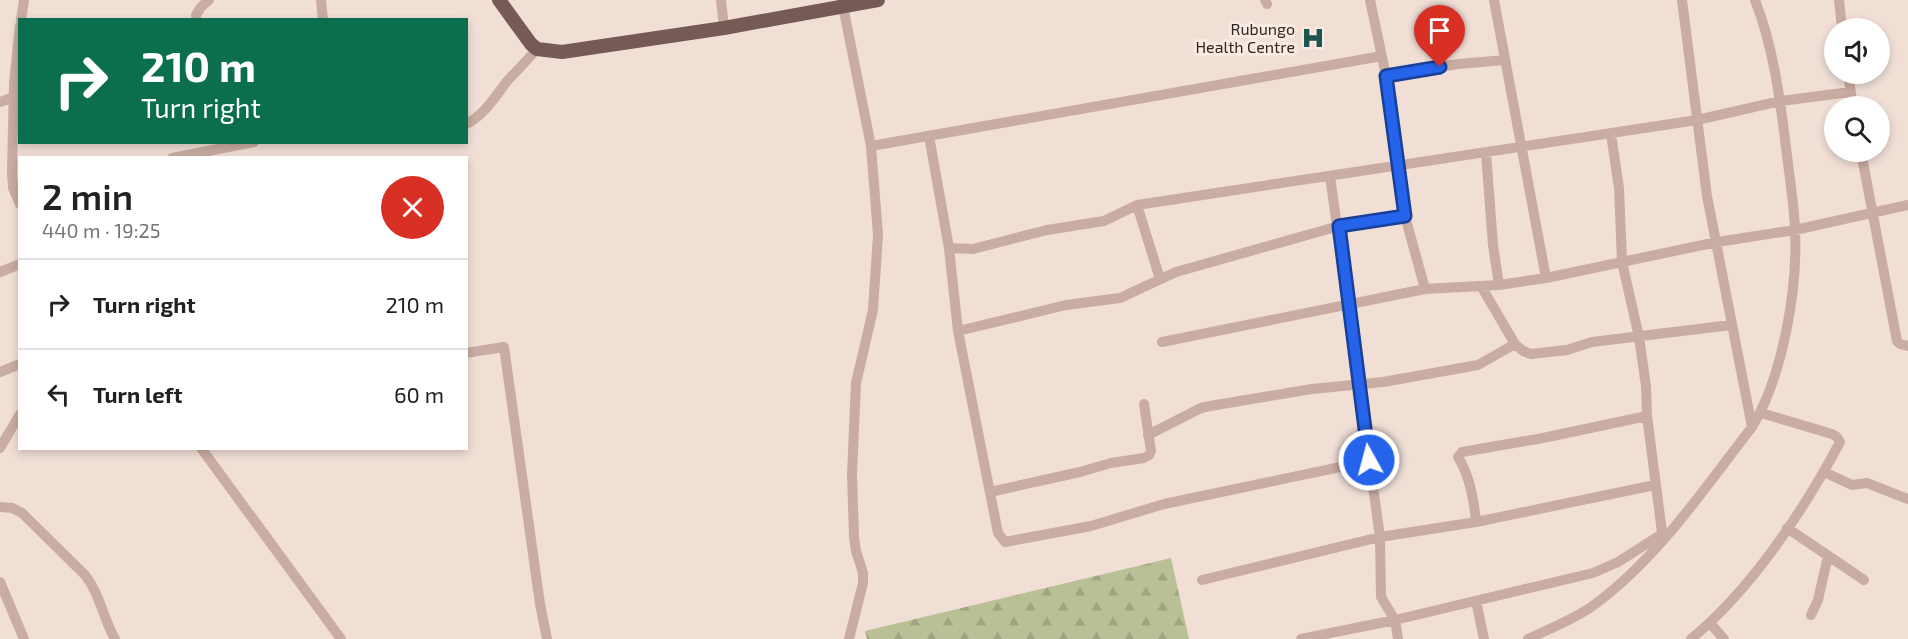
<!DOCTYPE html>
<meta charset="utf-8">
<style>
:root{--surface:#fff;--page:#f6f6f6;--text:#202124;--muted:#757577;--line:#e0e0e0}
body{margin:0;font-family:"Exo 2",sans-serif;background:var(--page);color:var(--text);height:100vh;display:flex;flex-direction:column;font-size:22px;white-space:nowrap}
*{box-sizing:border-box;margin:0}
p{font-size:20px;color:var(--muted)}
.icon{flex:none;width:33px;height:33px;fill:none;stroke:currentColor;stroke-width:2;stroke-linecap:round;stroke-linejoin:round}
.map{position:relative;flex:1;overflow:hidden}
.side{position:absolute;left:18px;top:156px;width:450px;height:294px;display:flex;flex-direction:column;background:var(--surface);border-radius:0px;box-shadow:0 3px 9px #0003}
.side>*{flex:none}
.hud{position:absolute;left:18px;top:18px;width:450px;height:126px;border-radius:0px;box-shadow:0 3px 9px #0003;background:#0b6e4f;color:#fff;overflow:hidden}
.buttons{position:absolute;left:1824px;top:18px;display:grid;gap:12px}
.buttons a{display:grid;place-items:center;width:66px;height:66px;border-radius:50%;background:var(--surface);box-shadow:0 3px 9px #0003;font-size:30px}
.pin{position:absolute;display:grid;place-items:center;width:51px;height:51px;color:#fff;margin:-62px -26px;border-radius:50% 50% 50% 0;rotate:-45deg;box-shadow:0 0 6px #0007}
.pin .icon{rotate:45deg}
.me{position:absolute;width:66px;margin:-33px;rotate:353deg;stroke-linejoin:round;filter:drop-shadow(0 0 4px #0008)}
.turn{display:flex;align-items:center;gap:21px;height:126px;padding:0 24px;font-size:27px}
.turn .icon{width:78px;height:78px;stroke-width:2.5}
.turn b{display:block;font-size:42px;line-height:51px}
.round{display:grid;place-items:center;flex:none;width:63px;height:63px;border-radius:32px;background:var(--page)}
.head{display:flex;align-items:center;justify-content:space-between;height:102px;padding:0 24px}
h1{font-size:36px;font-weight:600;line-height:45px}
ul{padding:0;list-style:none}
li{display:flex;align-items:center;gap:18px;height:90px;padding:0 24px;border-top:2px solid var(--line)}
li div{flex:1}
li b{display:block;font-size:22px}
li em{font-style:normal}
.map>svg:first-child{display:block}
.forest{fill:url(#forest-firs)}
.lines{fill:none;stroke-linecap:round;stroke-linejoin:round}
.minor{stroke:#c9aca2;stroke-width:10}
.major{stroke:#765a55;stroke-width:14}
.route-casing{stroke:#184099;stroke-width:15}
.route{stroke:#2563eb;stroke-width:10}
.labels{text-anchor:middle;stroke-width:6;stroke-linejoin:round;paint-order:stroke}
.poi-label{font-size:16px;fill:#332625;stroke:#f9eae2;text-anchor:end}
</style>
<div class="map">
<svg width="1908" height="639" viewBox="0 0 1908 639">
<defs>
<pattern id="forest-firs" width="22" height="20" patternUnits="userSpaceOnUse" patternTransform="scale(1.5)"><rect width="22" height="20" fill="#bac096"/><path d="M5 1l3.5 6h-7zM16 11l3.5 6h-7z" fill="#a0a581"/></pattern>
</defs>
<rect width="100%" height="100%" fill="#f1dfd6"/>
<path class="forest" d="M1171,558L1189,639H867L865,631Z"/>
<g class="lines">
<path class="minor" d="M321,0L323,20
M721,0L724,28
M1265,0L1267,4
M1370,0L1386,76L1405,216L1425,289
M1494,0L1546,278
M1682,0L1707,196L1752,427
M1839,0L1842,28
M843,6L871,146L878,235L873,310L856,383L852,474L854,537L856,551L863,573V583L849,639
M21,20L24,0
M197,20L196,15L201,7L209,0
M20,26L14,83L12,173L13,188L20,204
M1848,74L1853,106
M1386,76L1458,64L1505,60
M0,102L14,97
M466,124C485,115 496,95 508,80C518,70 528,59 537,49
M1611,134L1619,188L1622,262L1639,337L1646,386L1647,416L1663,540
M929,136L949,248L958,331L998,533L1005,542L1091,526L1164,504L1369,461
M871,146L1382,56
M1861,152L1897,341L1900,344L1908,346
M1486,153L1493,245L1499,285
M172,158L254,142
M1330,176L1380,537L1381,597L1395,620L1398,639
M1137,205L1160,279
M949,248L973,249L1047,230L1104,221L1137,205L1697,120L1781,101L1850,92
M0,272L20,264
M1481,286L1515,344
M958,331L1066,305L1120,298L1176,272L1339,226L1405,216
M1162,342L1425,289L1499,285L1546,278L1717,242L1795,230L1908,205
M466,353L504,347L540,604L547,639
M0,372L20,364
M1148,435L1201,408L1210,406L1312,389L1383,382L1478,365L1515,344L1523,351L1531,354L1567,350L1592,342L1731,325
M0,448L20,414
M201,448L341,639
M1824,472L1852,485L1867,483L1908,499
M990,492L1080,472L1111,463L1144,458L1149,455L1151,451L1144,404
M0,507L12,508L22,513L85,575C100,594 103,618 115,639
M1476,522C1474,500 1470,476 1458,457L1462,452L1543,438L1647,416
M1787,528L1864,580
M1202,580L1380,537L1476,522L1655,485
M0,582L24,639
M1476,601L1484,639
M1811,615L1818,600L1828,556
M1710,623L1724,639
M1301,639L1395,620L1593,573L1618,562L1662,534
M1528,639C1549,629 1575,619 1594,605C1658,558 1704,489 1752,427C1783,376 1798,288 1795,229C1794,202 1789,174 1786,147C1780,98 1773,46 1755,0
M1691,639C1751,590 1804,510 1840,442L1837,437L1832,434L1761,413"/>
<path class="major" d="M499,0L531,44L537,49L562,52L724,28L878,0"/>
</g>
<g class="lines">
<g class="route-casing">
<path id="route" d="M1369,460L1339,226L1405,216L1386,76L1440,67"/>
</g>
<use href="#route" class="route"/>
</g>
<defs>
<g id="hospital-bare" transform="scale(1.8)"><path d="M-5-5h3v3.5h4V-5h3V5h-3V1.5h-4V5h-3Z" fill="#1a554e" stroke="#f9eae2" stroke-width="2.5" paint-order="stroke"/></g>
</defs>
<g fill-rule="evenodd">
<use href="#hospital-bare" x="1313" y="38"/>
</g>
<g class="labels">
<g class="poi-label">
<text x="1295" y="35">Rubungo<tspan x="1295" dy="18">Health Centre</tspan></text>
</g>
</g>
</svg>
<div class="buttons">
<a><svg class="icon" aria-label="sound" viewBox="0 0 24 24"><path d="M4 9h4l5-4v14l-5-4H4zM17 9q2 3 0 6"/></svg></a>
<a><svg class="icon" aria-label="search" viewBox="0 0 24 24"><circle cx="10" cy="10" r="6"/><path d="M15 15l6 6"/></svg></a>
</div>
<div class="pin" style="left:1440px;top:67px;background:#d93025"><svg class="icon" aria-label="arrive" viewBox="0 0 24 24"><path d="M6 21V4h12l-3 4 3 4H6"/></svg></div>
<svg class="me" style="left:1369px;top:460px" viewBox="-20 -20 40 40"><circle r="17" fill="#2563eb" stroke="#fff" stroke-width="3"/><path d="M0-11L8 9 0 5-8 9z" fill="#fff"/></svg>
<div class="hud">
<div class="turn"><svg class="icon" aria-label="right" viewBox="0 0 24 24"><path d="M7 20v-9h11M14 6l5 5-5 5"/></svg><div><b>210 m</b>Turn right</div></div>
</div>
<section class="side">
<div class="head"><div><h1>2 min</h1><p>440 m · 19:25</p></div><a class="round" style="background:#d93025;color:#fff"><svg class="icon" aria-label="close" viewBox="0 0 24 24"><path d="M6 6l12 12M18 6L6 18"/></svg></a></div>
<ul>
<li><svg class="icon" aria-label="right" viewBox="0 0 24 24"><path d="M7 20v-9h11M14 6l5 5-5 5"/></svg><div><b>Turn right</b></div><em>210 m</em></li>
<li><svg class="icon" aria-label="left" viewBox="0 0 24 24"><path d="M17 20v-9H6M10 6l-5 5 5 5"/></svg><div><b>Turn left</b></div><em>60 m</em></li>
</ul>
</section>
</div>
